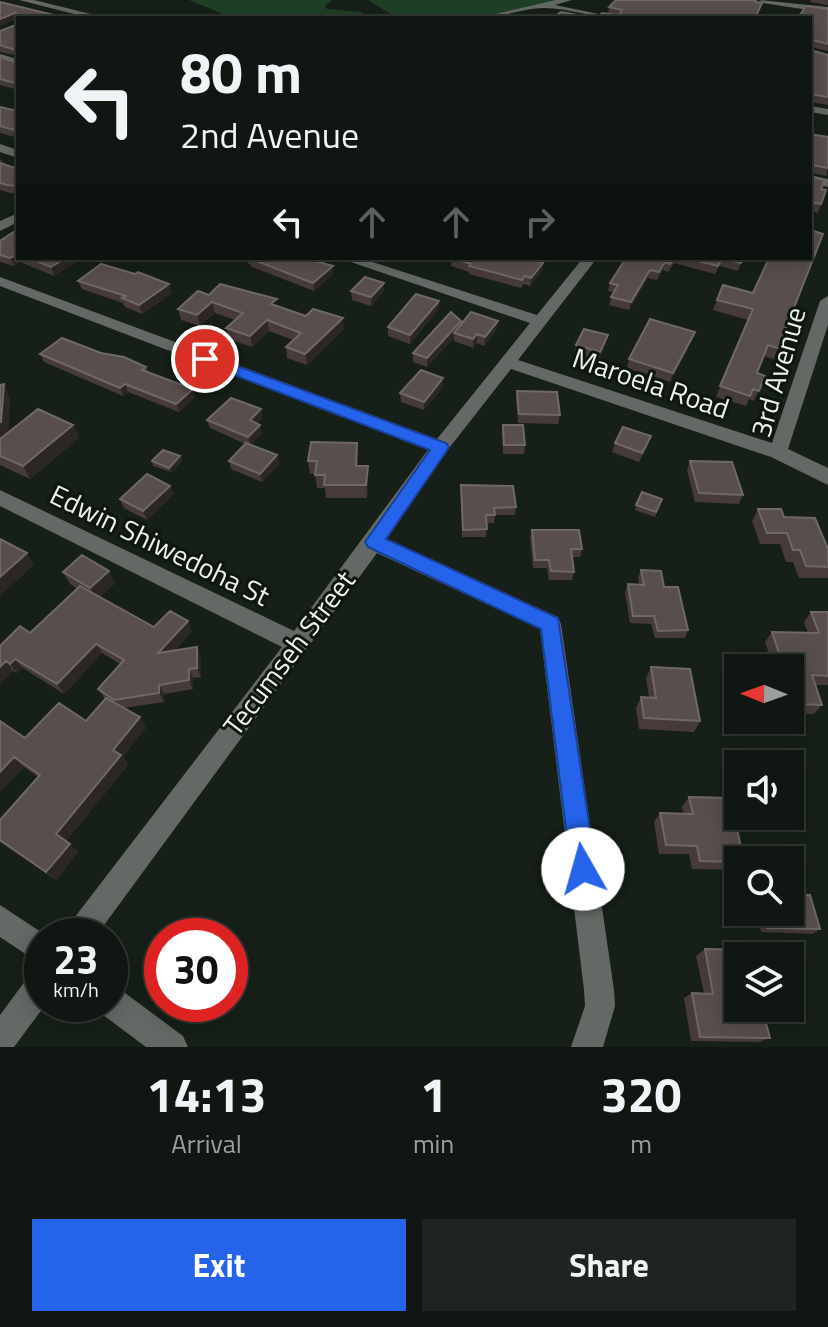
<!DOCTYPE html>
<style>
:root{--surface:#101712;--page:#1e2420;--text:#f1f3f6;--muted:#9c9f9f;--line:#303632;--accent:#2563eb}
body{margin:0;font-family:"Titillium Web",sans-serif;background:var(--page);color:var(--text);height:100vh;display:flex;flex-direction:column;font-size:30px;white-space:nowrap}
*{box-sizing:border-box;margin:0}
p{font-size:26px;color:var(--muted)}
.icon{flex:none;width:44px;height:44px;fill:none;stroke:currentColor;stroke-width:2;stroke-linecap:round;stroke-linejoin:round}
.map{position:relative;height:1047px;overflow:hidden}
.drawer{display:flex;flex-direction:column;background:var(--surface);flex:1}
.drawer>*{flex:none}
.hud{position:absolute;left:16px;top:16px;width:796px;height:244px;border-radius:0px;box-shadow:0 4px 20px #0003,0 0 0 2px var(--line);background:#101712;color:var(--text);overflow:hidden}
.needle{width:52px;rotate:271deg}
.tools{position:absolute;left:724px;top:654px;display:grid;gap:16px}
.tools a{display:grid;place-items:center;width:80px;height:80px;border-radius:0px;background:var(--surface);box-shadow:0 4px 20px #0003,0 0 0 2px var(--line);font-size:40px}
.speed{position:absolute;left:24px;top:918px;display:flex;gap:16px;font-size:40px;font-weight:700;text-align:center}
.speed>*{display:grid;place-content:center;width:104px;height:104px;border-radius:50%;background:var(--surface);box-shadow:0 4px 20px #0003,0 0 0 2px var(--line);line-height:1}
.speed small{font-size:20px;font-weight:400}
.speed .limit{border:12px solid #d22;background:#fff;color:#111}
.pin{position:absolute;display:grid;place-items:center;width:68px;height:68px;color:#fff;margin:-34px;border:4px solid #fff;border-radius:50%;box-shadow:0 2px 8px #0007}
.me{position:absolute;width:88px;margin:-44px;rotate:353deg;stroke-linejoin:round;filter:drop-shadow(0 0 6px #0008)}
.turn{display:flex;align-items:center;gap:28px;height:168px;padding:0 32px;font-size:36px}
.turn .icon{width:104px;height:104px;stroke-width:2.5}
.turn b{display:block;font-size:56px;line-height:68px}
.lanes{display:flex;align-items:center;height:76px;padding:0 32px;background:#0003;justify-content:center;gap:40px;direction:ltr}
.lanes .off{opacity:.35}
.eta{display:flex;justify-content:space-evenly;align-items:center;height:136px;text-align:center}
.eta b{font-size:48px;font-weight:700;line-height:56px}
.primary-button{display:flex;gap:16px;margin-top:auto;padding:16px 32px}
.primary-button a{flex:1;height:92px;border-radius:0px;background:var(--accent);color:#fff;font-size:32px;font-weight:700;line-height:92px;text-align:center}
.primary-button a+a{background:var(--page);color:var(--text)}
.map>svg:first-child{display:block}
.green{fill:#1e4126}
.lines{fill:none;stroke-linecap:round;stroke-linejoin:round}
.minor{fill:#646965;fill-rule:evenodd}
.wall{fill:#463b3a}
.shaded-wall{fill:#2c2724}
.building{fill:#584e4d;stroke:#6f6866;stroke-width:2}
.route{fill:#2563eb;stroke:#184099;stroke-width:2}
.labels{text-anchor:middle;stroke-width:6;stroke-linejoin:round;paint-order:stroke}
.street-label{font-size:28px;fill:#ecf2ed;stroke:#0e160f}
</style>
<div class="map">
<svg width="828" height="1047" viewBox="0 0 828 1047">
<rect width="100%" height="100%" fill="#161f18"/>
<path class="green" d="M189,0H332L325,6L327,9L360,12L372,18H232Z
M368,0H562L475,18H397Z"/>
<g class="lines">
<path class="minor" d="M19,0H34L107,18H90Z
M556,0H572L555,5L618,18C593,18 565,7 542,8C520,9 500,18 478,18Z
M759,0L828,7V13L763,3Z
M0,54L18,59V65L0,60Z
M810,106L828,109V115L810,112Z
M0,144L18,150V158L0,152Z
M810,175L828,179V187L810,183Z
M18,213V222L0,231V221Z
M339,258H360L537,315L583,258H597L518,360L772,443L820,301L828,296V325L788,449L828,468V485L771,457L511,369L446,452L387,539L558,617L561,624L614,990L615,1006L603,1047H571L585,1006L584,990L540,629L377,553L96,936H64L68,926L282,647L0,506V490L294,631L428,450L0,286V277L437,439L530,323Z
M0,905L47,936H42V965L0,937Z
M42,969V1004H46L14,1047H0V1015L31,973Z
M110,986L121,990L183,1036L188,1047H146L99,1012L96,1004H110Z"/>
</g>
<path class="wall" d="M811,0H828V5L810,2Z
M755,2L760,9L756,18H597L612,14L608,13L609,7Z
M828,9V51L810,47V18Z
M18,24V56L0,52V31Z
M810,50L828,55V105L810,102Z
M0,57L15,62L18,59V90L0,85Z
M0,107L18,111V138L0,133Z
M810,134L827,137L828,135L827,176L811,173V177L821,189L826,190L818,213L810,211Z
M0,159L6,165L18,169V194L10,193L0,190Z
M18,229V258H74L76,262L54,276L20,262L14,266L0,262V241Z
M244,258H305L333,266V274L314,291L252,267Z
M452,258L543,263L542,271L530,286L524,284L521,288L469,274V272L451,266Z
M626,258H743L738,271L719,266L715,274L674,263L668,272L663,270L657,280L648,278L629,310L609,305L613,292L608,291L610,283Z
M78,281L172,293L142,314L125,307L123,303L82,289Z
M351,291H384L371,306L352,300Z
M753,293L778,348L774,359L764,356L757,373L765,376L754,401L749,399L746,406L716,397L748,320L713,310L717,300Z
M209,295L278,306L344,329L307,365L287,358L286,347L293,340L269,331L252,347L229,339L226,328L235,320L215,313L200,326L181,320L178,309Z
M439,301L438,310L410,344L388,336V327Z
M461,325L497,329L484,346L477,343L473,348L454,341V338L427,367L413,362V353Z
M695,332L692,340L670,382L627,368L629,359Z
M606,344L598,361L574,354L576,345Z
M101,353L146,367L148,373L195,397L179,412L128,392L123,396L44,362L40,354Z
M0,385L10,398L8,433L73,425L79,438L30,479L0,465V439L4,436L0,437Z
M443,387L424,410L401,402L400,393Z
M517,391L560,415L558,424L518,423L516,400Z
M261,409L262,418L257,423L262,433L250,445L277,455L279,464L262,482L231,469L229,461L245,444L210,428L207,420Z
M503,425L525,445L524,454H503L502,434Z
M357,443L358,466L368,479L367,498H326L325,488H317L315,474H310L308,461Z
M615,443L648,445L639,462L612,452Z
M180,456L182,461L171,472L153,466L152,461Z
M690,461L743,495L739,504L695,502L687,470Z
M461,485L516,507L515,515H495L494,523H487L486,537H462Z
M170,486L173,494L147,520L124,508L120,499Z
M642,492L662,499L655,517L635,510Z
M758,509L784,517L828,549V578H799L793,562H786L780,544H760L752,521Z
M532,530L582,549L580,557H572L574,572L572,580H549L547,568H533L530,538Z
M641,570L664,587L688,630L685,638H655L651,624L630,623L625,592L628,584L639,585L638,578Z
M63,572L115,583L100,597L154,627L192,631L174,651L201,657V677L193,678V689L164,694V702L124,708L146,728L123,756L128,765L66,841L78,852L56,880L0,842V820L38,777L24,767L0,792V721L25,738L86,721L105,699L98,689L120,664L102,653L64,694L23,668L17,673L13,671L0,684V646L30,633L78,589L70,584Z
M811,612H828V685H816L822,705L814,714H801L804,723L796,732L777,731L774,720H790V668H763L767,662H772L765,642L772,632L808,633L804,622Z
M651,667L700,721L694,732L639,729L636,708L641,697H649L646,678Z
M689,797L738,860V869L736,870L692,869L689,854H659L654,822L660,813L684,814L682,807Z
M756,912H790L820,929L813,934L761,932Z
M705,949L770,1038L759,1042L691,1041L684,998L692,993H704L696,956Z"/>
<path class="shaded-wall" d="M15,13L17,19L0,26V19Z
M17,253L20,262L14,266L10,258Z
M66,258H74L76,262L54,276L51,267Z
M665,262L663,270L657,280L659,272Z
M543,263L542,271L530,286L531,278Z
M333,266V274L314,291L313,283Z
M650,270L648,278L629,310L631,302Z
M384,283V291L371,306V297Z
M169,284L172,293L142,314L139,305Z
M439,301L438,310L410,344V335Z
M212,302L215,313L200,326L197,315Z
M343,318L344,329L307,365L305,354Z
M267,320L269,331L252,347L250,336Z
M461,321L460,330L454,333V338L427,367V358Z
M498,321L497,329L484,346L485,337Z
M695,332L692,340L670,382L673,373Z
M477,334V343L473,348V339Z
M608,335L606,344L598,361L600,352Z
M443,378V387L424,410V402Z
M4,384L10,398L8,435L0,437V422Z
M125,384L128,392L123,396L120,388Z
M193,389L195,397L179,412L176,404Z
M261,409L262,418L252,429L250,420Z
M73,425L79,438L30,479L23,466Z
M260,425L262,433L250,446L248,437Z
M357,443L358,456L357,479L356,466Z
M277,455L279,464L262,482L260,474Z
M180,456L182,461L171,472L169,468Z
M368,466V479L367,498L366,485Z
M170,486L173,494L147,520L143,511Z
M27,553L34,565L0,596V577Z
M109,571L115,583L97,600L90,588Z
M188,621L192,631L163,662L158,653Z
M96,644L102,653L64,694L57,684Z
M197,647L201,657V677L197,668Z
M15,659L23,668L17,673L10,664Z
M6,661L13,671L0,684V667Z
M189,669L193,678V689L189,680Z
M159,685L164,694V702L159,693Z
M140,717L146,728L123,756L128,765L65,843L56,834L113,750Z
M14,757L24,767L0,792V772Z
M70,844L78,852L56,880L46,872Z"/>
<path class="building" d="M616,0H756L755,2L762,3L755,18L744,16L742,18H597L602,13L619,15L622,10L609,7Z
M0,2L66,18H19V16L15,13L0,19Z
M806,6L828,9V44L813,40L810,48V18H798Z
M561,12L594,18H545L549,15L555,16Z
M18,24V51L0,45V31Z
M810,50L828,55V97L810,94Z
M0,57L15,62L18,59V84L0,79Z
M0,107L18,111V131L0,126Z
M810,134L828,137V168L812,165L814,160L810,159Z
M0,163L18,169V186L7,185L0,183Z
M810,168L811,177L825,180L821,189L826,190L821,204L810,202Z
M18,229V254L10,258L0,255V241Z
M810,230L823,234L778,348L768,345L757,373L765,376L759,391L753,389L750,396L720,386L753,309L717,300L723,285L753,293L769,258H810Z
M29,258H66L51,267Z
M249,258H305L333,266L313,283Z
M452,258H527L543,263L531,278L525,276L522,280L469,266L471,264Z
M626,258H674L670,264L665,262L659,272L650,270L631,302L611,297L618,285L610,283Z
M687,258H743L741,263L722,258L718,266Z
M101,264L135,274L138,272L169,284L139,305L122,298L126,296L78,281Z
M365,277L384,283L371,297L351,291Z
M220,284L277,299L271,304L306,316L313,309L343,318L305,354L286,347L301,333L267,320L250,336L226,328L243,313L212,302L197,315L178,309L198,291L209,295Z
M416,294L439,301L410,335L388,327Z
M451,312L461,321L427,358L413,353Z
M471,312L498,321L485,337L477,334L473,339L454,333Z
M650,319L695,332L673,373L629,359Z
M584,329L608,335L600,352L576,345Z
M62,338L101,353L124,357L146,367L142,370L193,389L176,404L125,384L120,388L40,354Z
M421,370L443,378L424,402L400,393Z
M4,384L1,422H0V385Z
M517,391L557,392L560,415L519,414Z
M231,398L261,409L250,420L260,425L248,437L207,420Z
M38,409L73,425L23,466L0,456V439Z
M503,425H523L525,445H504Z
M623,427L651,436L642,453L615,443Z
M311,442L357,443L356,466H368L366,485H324L325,475H315L317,461H308Z
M246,443L277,455L260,474L229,461Z
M163,450L180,456L169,468L152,461Z
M690,461L732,462L743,495L699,493Z
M147,474L170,486L143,511L120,499Z
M461,485L513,486L516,507L494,508L495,515H486L487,529L463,530Z
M642,492L662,499L656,512L636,505Z
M758,509H781L784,517L815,518L828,549V567L806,566L800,550H793L787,533H767Z
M532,530H579L582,549H571L574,572L551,571L549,560H535Z
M0,539L27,553L0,577Z
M82,555L109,571L90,588L63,572Z
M641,570L661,571L664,587H678L688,630L658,631L654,616H633L628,584L644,585Z
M80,586L154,627L170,611L188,621L158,653L197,647V668L189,669V680L159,685V693L114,700L98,689L124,660L96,644L57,684L15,659L10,664L6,661L0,667V646L20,626L30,633Z
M811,612H828V676L812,675L822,705L798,704L804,723L785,722L784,720H790V668H769L767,662H782L772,632L819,633Z
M651,667L690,669L700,721L644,718L641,697L656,698Z
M106,698L140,717L113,750L121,755L56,834L70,844L46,872L0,840V820L40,775L14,757L0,772V721L25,738L59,703L86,721Z
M689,797L730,798L744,860H738V862L700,861L697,846L666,845L660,813L693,814Z
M790,894L810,895L820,929L767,928L764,912H790Z
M705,949L749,950L750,956H738V1008H762L770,1038L700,1037L692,993L713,994Z"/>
<path class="route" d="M205,354L446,443L449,447L446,452L386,539L558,618L596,869L592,878L583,882L574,878L571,869L541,629L368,547L365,542L430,450L200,362L198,359Z"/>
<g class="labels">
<g class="street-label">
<text transform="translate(778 372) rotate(-74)" y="10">3rd Avenue</text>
<text transform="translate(651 383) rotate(19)" y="10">Maroela Road</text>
<text transform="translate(160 545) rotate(26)" y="10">Edwin Shiwedoha St</text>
<text transform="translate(289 653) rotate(-53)" y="10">Tecumseh Street</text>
</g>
</g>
</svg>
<div class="tools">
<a><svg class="needle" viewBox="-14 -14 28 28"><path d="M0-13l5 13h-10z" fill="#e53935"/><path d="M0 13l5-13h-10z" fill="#9c9f9f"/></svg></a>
<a><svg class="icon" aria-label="sound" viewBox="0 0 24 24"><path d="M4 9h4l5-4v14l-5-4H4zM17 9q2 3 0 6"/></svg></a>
<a><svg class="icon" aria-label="search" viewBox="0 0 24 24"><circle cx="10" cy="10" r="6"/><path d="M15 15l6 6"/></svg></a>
<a><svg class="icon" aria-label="layers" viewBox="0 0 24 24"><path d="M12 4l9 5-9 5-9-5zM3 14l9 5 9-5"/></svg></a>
</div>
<div class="speed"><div>23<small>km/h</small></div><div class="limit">30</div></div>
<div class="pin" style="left:205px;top:359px;background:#d93025"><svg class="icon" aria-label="arrive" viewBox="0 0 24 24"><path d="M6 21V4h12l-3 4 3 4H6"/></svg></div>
<svg class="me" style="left:583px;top:869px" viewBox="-20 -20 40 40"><circle r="19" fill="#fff"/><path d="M0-13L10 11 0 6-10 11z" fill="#2563eb"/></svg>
<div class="hud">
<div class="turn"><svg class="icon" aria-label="left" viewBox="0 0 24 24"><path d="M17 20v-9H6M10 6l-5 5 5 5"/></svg><div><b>80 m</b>2nd Avenue</div></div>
<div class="lanes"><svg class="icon" aria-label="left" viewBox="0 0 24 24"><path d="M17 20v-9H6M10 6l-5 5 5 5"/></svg><svg class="icon off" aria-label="ahead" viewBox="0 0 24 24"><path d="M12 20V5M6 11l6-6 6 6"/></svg><svg class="icon off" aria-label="ahead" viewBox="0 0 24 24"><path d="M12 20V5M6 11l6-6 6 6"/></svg><svg class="icon off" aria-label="right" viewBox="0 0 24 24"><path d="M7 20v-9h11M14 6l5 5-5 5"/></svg></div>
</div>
</div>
<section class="drawer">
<div class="eta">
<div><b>14:13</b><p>Arrival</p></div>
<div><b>1</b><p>min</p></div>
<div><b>320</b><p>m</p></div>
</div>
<div class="primary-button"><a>Exit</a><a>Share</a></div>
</section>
